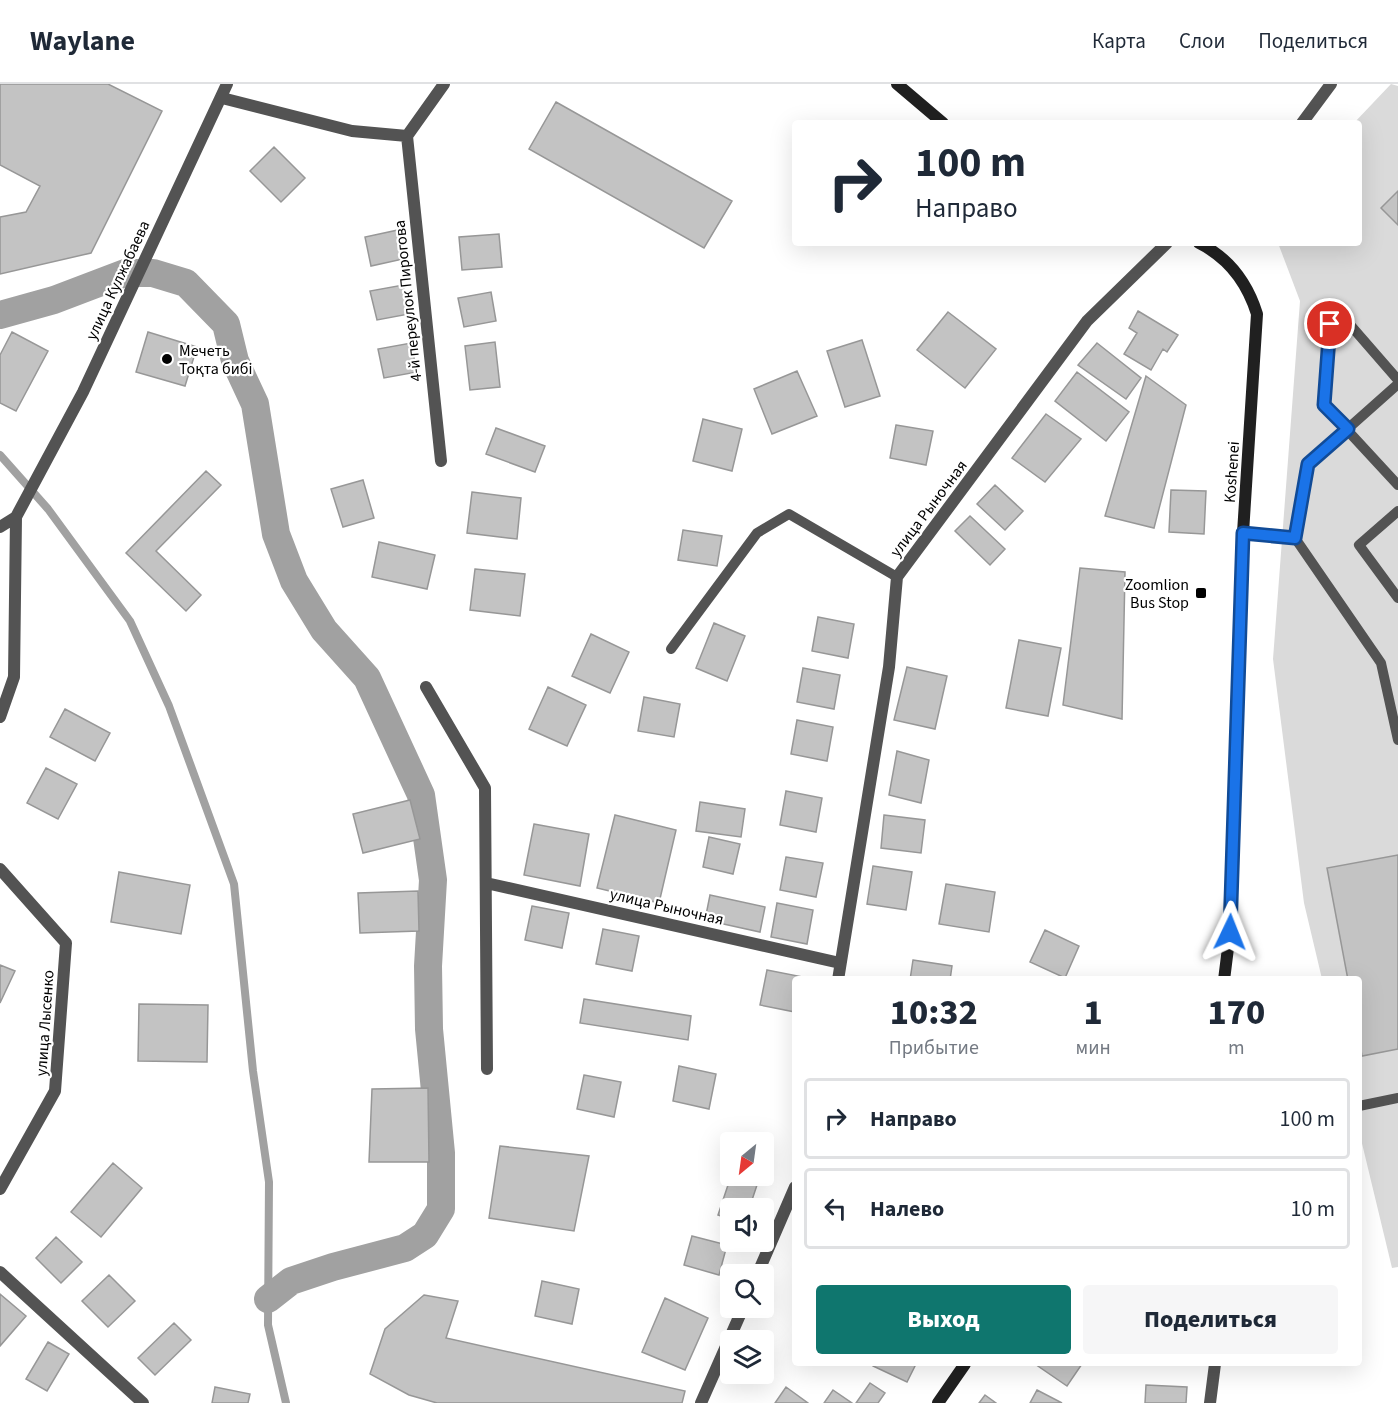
<!DOCTYPE html>
<html lang="ru">
<meta charset="utf-8">
<style>
:root{--surface:#fff;--page:#f6f6f7;--text:#1f2937;--muted:#747a83;--line:#e0e1e3;--accent:#0f766e}
body{margin:0;font-family:"Source Sans 3",sans-serif;background:var(--page);color:var(--text);height:100vh;display:flex;flex-direction:column;font-size:22px;white-space:nowrap}
*{box-sizing:border-box;margin:0}
p{font-size:20px;color:var(--muted)}
.icon{flex:none;width:33px;height:33px;fill:none;stroke:currentColor;stroke-width:2;stroke-linecap:round;stroke-linejoin:round}
.map{position:relative;flex:1;overflow:hidden}
.details{position:absolute;left:792px;top:892px;width:570px;height:390px;display:flex;flex-direction:column;background:var(--surface);border-radius:6px;box-shadow:0 6px 24px #0002}
.details>*{flex:none}
.guide{position:absolute;left:792px;top:36px;width:570px;height:126px;border-radius:6px;box-shadow:0 6px 24px #0002;background:#fff;color:var(--text);overflow:hidden}
.needle{width:39px;rotate:209deg}
.buttons{position:absolute;left:720px;top:1048px;display:grid;gap:12px}
.buttons a{display:grid;place-items:center;width:54px;height:54px;border-radius:6px;background:var(--surface);box-shadow:0 6px 24px #0002;font-size:30px}
.pin{position:absolute;display:grid;place-items:center;width:51px;height:51px;color:#fff;margin:-26px;border:3px solid #fff;border-radius:50%;box-shadow:0 2px 6px #0007}
.me{position:absolute;width:66px;margin:-33px;rotate:2deg;stroke-linejoin:round;filter:drop-shadow(0 0 4px #0008)}
.turn{display:flex;align-items:center;gap:21px;height:126px;padding:0 24px;font-size:27px}
.turn .icon{width:78px;height:78px;stroke-width:2.5}
.turn b{display:block;font-size:42px;line-height:51px}
.eta{display:flex;justify-content:space-evenly;align-items:center;height:102px;text-align:center}
.eta b{font-size:36px;font-weight:800;line-height:42px}
.primary-button{display:flex;gap:12px;margin-top:auto;padding:12px 24px}
.primary-button a{flex:1;height:69px;border-radius:6px;background:var(--accent);color:#fff;font-size:24px;font-weight:800;line-height:69px;text-align:center}
.primary-button a+a{background:var(--page);color:var(--text)}
ul{padding:0;list-style:none}
li{display:flex;align-items:center;gap:18px;height:81px;margin:0 12px 9px;padding:0 12px;border:3px solid var(--line);border-radius:6px}
li div{flex:1}
li b{display:block;font-size:22px}
li em{font-style:normal}
header{display:flex;align-items:center;gap:36px;box-sizing:border-box;height:84px;padding:0 30px;background:var(--surface);border-bottom:2px solid var(--line)}
header strong{font-size:28px}
nav{display:flex;gap:33px;margin-inline-start:auto;font-size:21px}
.map>svg:first-child{display:block}
.green{fill:#dadada}
.lines{fill:none;stroke-linecap:round;stroke-linejoin:round}
.stream{stroke:#a1a1a1;stroke-width:8}
.canal{stroke:#a1a1a1;stroke-width:28}
.building{fill:#c3c3c3;stroke:#979797;stroke-width:1.5}
.lane{stroke:#535353;stroke-width:10}
.street{stroke:#535353;stroke-width:12}
.secondary{stroke:#202020;stroke-width:12}
.route-casing{stroke:#114b97;stroke-width:15}
.route{stroke:#1a73e8;stroke-width:10}
.poi-dot{fill:#000;stroke:#fff;stroke-width:2}
.labels{text-anchor:middle;stroke-width:4.5;stroke-linejoin:round;paint-order:stroke}
.street-label{font-size:16px;fill:#000;stroke:#fff}
.poi-label{font-size:16px;fill:#000;stroke:#fff;text-anchor:start}
</style>
<header>
<strong>Waylane</strong>
<nav><a>Карта</a><a>Слои</a><a>Поделиться</a></nav>
</header>
<div class="map">
<svg width="1398" height="1319" viewBox="0 0 1398 1319">
<rect width="100%" height="100%" fill="#fff"/>
<path class="green" d="M1391,0L1398,2V1183L1392,1184L1359,1047V896L1322,895L1304,819L1273,575L1300,217L1278,159H1359V39H1354Z"/>
<g class="lines">
<path class="stream" d="M0,371L48,425L130,537L169,622L234,800L253,987L269,1098L268,1241L286,1319"/>
<path class="canal" d="M0,231L54,216L125,189H153L186,199L226,240L235,277L255,320L276,450L294,497L324,546L367,594L421,711L433,796L428,882L429,945L441,1069V1125L425,1151L405,1164L333,1183L291,1197L268,1215"/>
</g>
<path class="building" d="M0,0H108L162,27L91,169L0,190V133L26,128L40,102L0,81Z
M556,18L732,117L704,164L529,65Z
M274,63L305,94L281,118L250,87Z
M1398,107V141L1381,124Z
M398,146L403,175L371,182L365,153Z
M499,150L502,183L462,186L459,153Z
M403,201L409,230L377,236L370,207Z
M491,208L496,237L464,243L458,214Z
M1138,227L1178,251L1167,268L1163,265L1151,286L1124,270L1137,249L1129,244Z
M948,228L996,265L965,304L917,266Z
M12,248L48,267L16,327L0,319V271Z
M148,248L197,263L185,302L136,288Z
M862,256L880,312L845,323L827,267Z
M495,258L500,303L470,306L465,262Z
M411,259L417,288L384,294L378,265Z
M1097,259L1141,294L1126,315L1078,281Z
M797,287L817,332L772,350L754,305Z
M1077,288L1129,328L1106,357L1055,317Z
M1146,292L1186,321L1154,444L1105,432Z
M1046,330L1081,355L1045,398L1012,374Z
M703,335L742,345L732,387L693,377Z
M896,341L933,347L926,381L890,374Z
M496,344L545,362L535,388L486,370Z
M206,387L221,401L156,467L201,511L186,527L126,469Z
M363,396L374,434L343,443L331,405Z
M995,401L1023,427L1005,446L977,420Z
M1171,406L1206,407L1204,450L1169,448Z
M472,408L521,414L517,455L467,449Z
M970,432L1005,465L990,481L955,447Z
M683,446L722,452L717,482L678,476Z
M379,458L435,471L427,505L372,493Z
M1080,484L1125,488L1122,635L1063,621Z
M475,485L525,490L520,532L470,526Z
M818,533L854,540L848,574L812,567Z
M714,539L745,552L727,597L696,584Z
M591,550L629,568L610,609L572,592Z
M1019,556L1061,564L1048,632L1006,624Z
M907,583L947,592L935,645L894,636Z
M803,584L840,591L834,625L797,618Z
M548,603L586,621L567,662L529,645Z
M644,613L680,620L674,653L638,647Z
M65,625L110,649L95,677L50,653Z
M797,636L833,643L827,677L791,670Z
M897,667L929,676L921,719L889,711Z
M46,684L77,700L58,735L27,719Z
M786,707L822,714L816,748L780,741Z
M410,716L420,755L363,769L353,730Z
M700,718L745,725L741,753L696,747Z
M615,731L676,746L659,819L597,804Z
M884,731L925,736L921,769L881,764Z
M534,740L589,750L580,802L524,791Z
M709,753L740,760L733,790L703,783Z
M1398,771V965L1362,972L1359,954V896H1348L1327,784Z
M786,773L823,779L816,813L780,806Z
M873,782L912,788L906,826L867,820Z
M119,788L190,801L181,850L111,838Z
M946,800L995,808L989,848L939,840Z
M418,807L419,847L360,849L358,809Z
M710,811L765,823L760,848L705,836Z
M777,819L813,826L807,860L771,853Z
M532,822L569,829L562,864L525,856Z
M603,845L639,852L632,887L596,880Z
M1045,846L1079,862L1065,894L1030,878Z
M913,876L952,882L950,896H910Z
M0,881L15,887L0,919Z
M767,886L803,893V896H795V928L760,921Z
M584,915L691,932L688,956L580,939Z
M139,920L208,921L207,978L138,977Z
M679,982L716,990L709,1025L673,1017Z
M584,991L621,998L614,1033L577,1025Z
M428,1004L429,1078H369L372,1005Z
M500,1062L589,1072L574,1147L489,1134Z
M113,1079L142,1104L101,1153L71,1128Z
M731,1092H760L749,1125H730V1135L718,1131Z
M692,1152L727,1161L719,1191L684,1181Z
M56,1153L82,1178L61,1199L36,1174Z
M109,1191L135,1217L108,1243L82,1217Z
M542,1197L579,1205L572,1240L535,1232Z
M0,1210L26,1232L0,1262Z
M424,1211L458,1217L446,1254L685,1307L682,1319H437L409,1311L370,1290L385,1245Z
M665,1214L708,1234L685,1286L642,1268Z
M174,1239L191,1256L155,1291L138,1274Z
M48,1258L69,1270L47,1307L26,1295Z
M873,1280H916L907,1298L873,1282Z
M1035,1280H1082L1067,1302Z
M870,1299L885,1309L878,1319H856Z
M1146,1301L1187,1303L1186,1319H1145Z
M215,1303L250,1310L248,1319H212Z
M786,1303L808,1319H775Z
M833,1306L852,1319H824Z
M1037,1306L1062,1319H1030Z
M985,1311L996,1319H979Z"/>
<g class="lines">
<path class="lane" d="M1398,296L1332,220L1324,321L1398,401
M1398,300L1308,380L1295,454L1381,579L1398,656
M1398,427L1359,461L1398,514
M1243,449L1295,454
M671,565L757,449L789,430L897,493
M1359,1022L1398,1014"/>
<path class="street" d="M222,14L352,47L407,52
M1302,39L1331,0
M407,52L441,377
M407,52L444,0
M0,443L16,433
M426,603L485,704L487,985
M0,633L14,593L16,433L83,308L227,0
M0,785L66,859L55,1007L0,1105
M486,799L840,879
M838,896L889,583L897,493L1087,237L1167,159
M0,1188L143,1319
M757,1191L795,1103
M701,1319L743,1224
M1210,1319L1215,1280"/>
<path class="secondary" d="M897,0L943,39
M1199,159C1229,174 1247,198 1257,230L1243,449L1230,848L1224,896
M938,1319L965,1280"/>
</g>
<g class="lines">
<g class="route-casing">
<path id="route" d="M1230,848L1243,449L1295,454L1308,380L1348,345L1324,321L1330,240"/>
</g>
<use href="#route" class="route"/>
</g>
<g class="poi-dot">
<circle cx="167" cy="275" r="6"/>
<rect x="1195" y="503" width="12" height="12" rx="3"/>
</g>
<g class="labels">
<g class="street-label">
<text transform="translate(117 196) rotate(-65)" y="6">улица Кулжабаева</text>
<text transform="translate(407 217) rotate(-96)" y="6">4-й переулок Пирогова</text>
<text transform="translate(1231 388) rotate(-86)" y="6">Koshenei</text>
<text transform="translate(928 424) rotate(-53)" y="6">улица Рыночная</text>
<text transform="translate(667 822) rotate(13)" y="6">улица Рыночная</text>
<text transform="translate(44 939) rotate(-86)" y="6">улица Лысенко</text>
</g>
<g class="poi-label">
<text x="179" y="272">Мечеть<tspan x="179" dy="18">Тоқта бибі</tspan></text>
<text x="1189" y="506" text-anchor="end">Zoomlion<tspan x="1189" dy="18">Bus Stop</tspan></text>
</g>
</g>
</svg>
<div class="buttons">
<a><svg class="needle" viewBox="-14 -14 28 28"><path d="M0-13l5 13h-10z" fill="#e53935"/><path d="M0 13l5-13h-10z" fill="#747a83"/></svg></a>
<a><svg class="icon" aria-label="sound" viewBox="0 0 24 24"><path d="M4 9h4l5-4v14l-5-4H4zM17 9q2 3 0 6"/></svg></a>
<a><svg class="icon" aria-label="search" viewBox="0 0 24 24"><circle cx="10" cy="10" r="6"/><path d="M15 15l6 6"/></svg></a>
<a><svg class="icon" aria-label="layers" viewBox="0 0 24 24"><path d="M12 4l9 5-9 5-9-5zM3 14l9 5 9-5"/></svg></a>
</div>
<div class="pin" style="left:1330px;top:240px;background:#d93025"><svg class="icon" aria-label="arrive" viewBox="0 0 24 24"><path d="M6 21V4h12l-3 4 3 4H6"/></svg></div>
<svg class="me" style="left:1230px;top:848px" viewBox="-20 -20 40 40"><path d="M0-17L14 15 0 8-14 15z" fill="#1a73e8" stroke="#fff" stroke-width="4"/></svg>
<div class="guide">
<div class="turn"><svg class="icon" aria-label="right" viewBox="0 0 24 24"><path d="M7 20v-9h11M14 6l5 5-5 5"/></svg><div><b>100 m</b>Направо</div></div>
</div>
<section class="details">
<div class="eta">
<div><b>10:32</b><p>Прибытие</p></div>
<div><b>1</b><p>мин</p></div>
<div><b>170</b><p>m</p></div>
</div>
<ul>
<li><svg class="icon" aria-label="right" viewBox="0 0 24 24"><path d="M7 20v-9h11M14 6l5 5-5 5"/></svg><div><b>Направо</b></div><em>100 m</em></li>
<li><svg class="icon" aria-label="left" viewBox="0 0 24 24"><path d="M17 20v-9H6M10 6l-5 5 5 5"/></svg><div><b>Налево</b></div><em>10 m</em></li>
</ul>
<div class="primary-button"><a>Выход</a><a>Поделиться</a></div>
</section>
</div>
